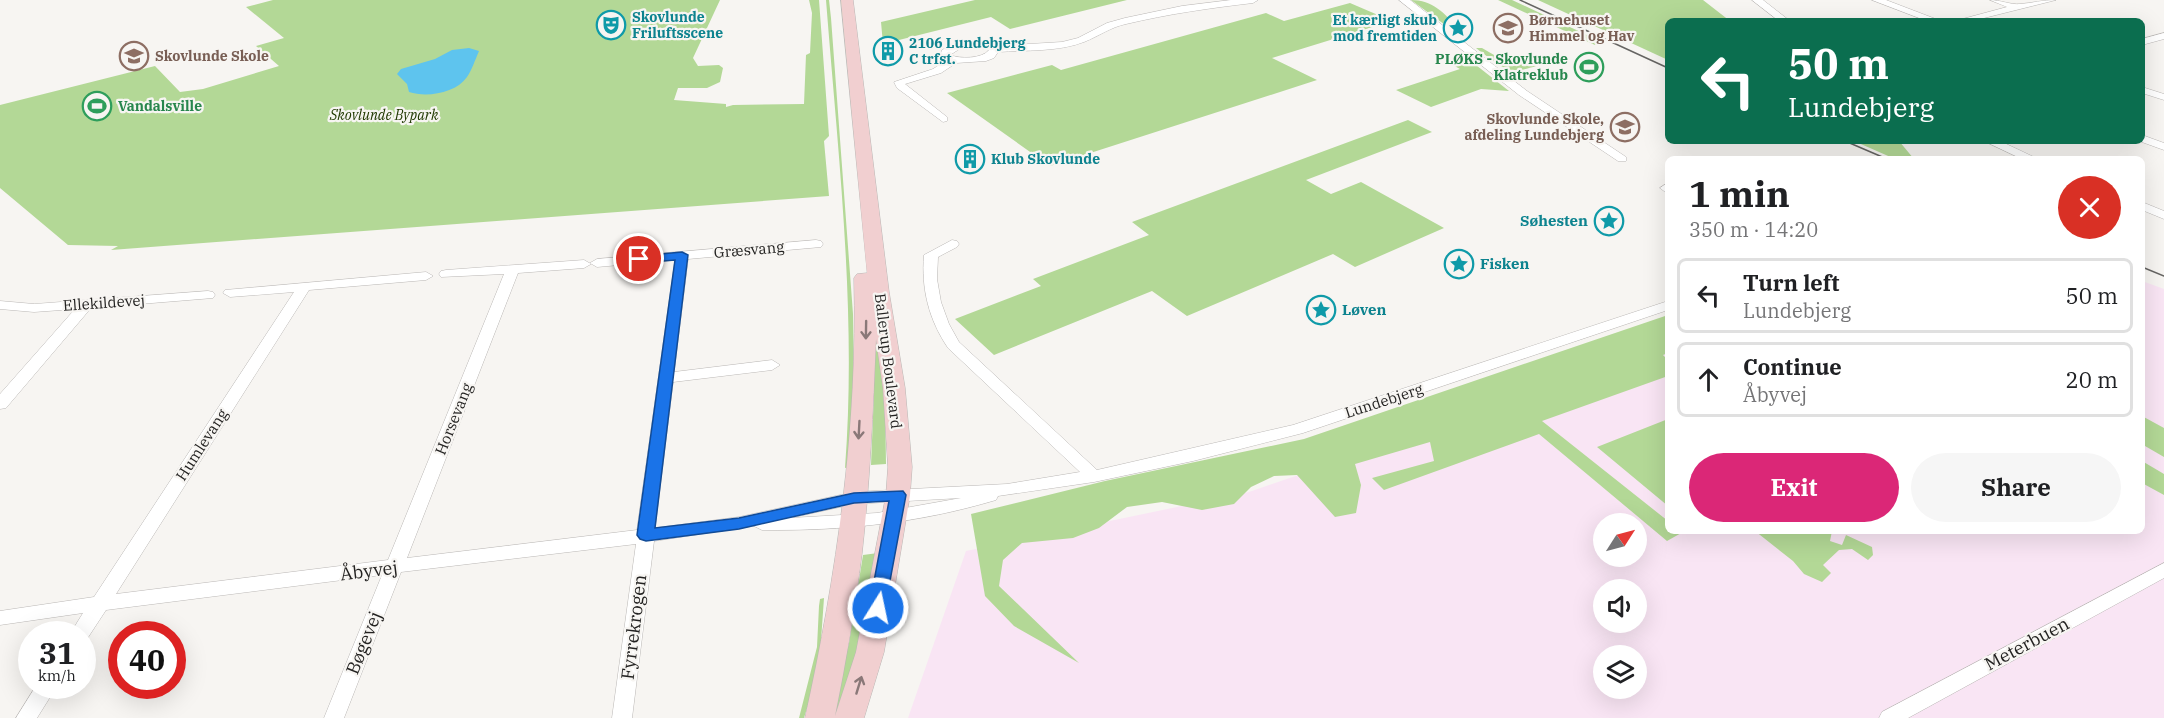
<!DOCTYPE html>
<meta charset="utf-8">
<style>
:root{--surface:#fff;--page:#f6f6f6;--text:#202124;--muted:#757577;--line:#e0e0e0;--accent:#db2777}
body{margin:0;font-family:"IBM Plex Serif",serif;background:var(--page);color:var(--text);height:100vh;display:flex;flex-direction:column;font-size:22px;white-space:nowrap}
*{box-sizing:border-box;margin:0}
p{font-size:20px;color:var(--muted)}
.icon{flex:none;width:33px;height:33px;fill:none;stroke:currentColor;stroke-width:2;stroke-linecap:round;stroke-linejoin:round}
.map{position:relative;flex:1;overflow:hidden}
.drawer{position:absolute;left:1665px;top:156px;width:480px;height:378px;display:flex;flex-direction:column;background:var(--surface);border-radius:9px;box-shadow:0 6px 24px #0002}
.drawer>*{flex:none}
.banner{position:absolute;left:1665px;top:18px;width:480px;height:126px;border-radius:9px;box-shadow:0 6px 24px #0002;background:#0b6e4f;color:#fff;overflow:hidden}
.needle{width:39px;rotate:54deg}
.buttons{position:absolute;left:1593px;top:513px;display:grid;gap:12px}
.buttons a{display:grid;place-items:center;width:54px;height:54px;border-radius:50%;background:var(--surface);box-shadow:0 6px 24px #0002;font-size:30px}
.speed{position:absolute;left:18px;top:621px;display:flex;gap:12px;font-size:30px;font-weight:700;text-align:center}
.speed>*{display:grid;place-content:center;width:78px;height:78px;border-radius:50%;background:var(--surface);box-shadow:0 6px 24px #0002;line-height:1}
.speed small{font-size:15px;font-weight:400}
.speed .limit{border:9px solid #d22;background:#fff;color:#111}
.pin{position:absolute;display:grid;place-items:center;width:51px;height:51px;color:#fff;margin:-26px;border:3px solid #fff;border-radius:50%;box-shadow:0 2px 6px #0007}
.me{position:absolute;width:66px;margin:-33px;rotate:10deg;stroke-linejoin:round;filter:drop-shadow(0 0 4px #0008)}
.turn{display:flex;align-items:center;gap:21px;height:126px;padding:0 24px;font-size:27px}
.turn .icon{width:78px;height:78px;stroke-width:2.5}
.turn b{display:block;font-size:42px;line-height:51px}
.round{display:grid;place-items:center;flex:none;width:63px;height:63px;border-radius:32px;background:var(--page)}
.summary{display:flex;align-items:center;justify-content:space-between;height:102px;padding:0 24px}
h1{font-size:36px;font-weight:800;line-height:45px}
.action{display:flex;gap:12px;margin-top:auto;padding:12px 24px}
.action a{flex:1;height:69px;border-radius:36px;background:var(--accent);color:#fff;font-size:24px;font-weight:800;line-height:69px;text-align:center}
.action a+a{background:var(--page);color:var(--text)}
ul{padding:0;list-style:none}
li{display:flex;align-items:center;gap:18px;height:75px;margin:0 12px 9px;padding:0 12px;border:3px solid var(--line);border-radius:9px}
li div{flex:1}
li b{display:block;font-size:22px}
li em{font-style:normal}
.map>svg:first-child{display:block}
.industrial{fill:#f9e5f4;fill-rule:evenodd}
.green{fill:#b3d896}
.water{fill:#5ec4ee}
.lines{fill:none;stroke-linecap:round;stroke-linejoin:round}
.street-casing{stroke:#bab7b5;stroke-width:1}
.secondary-casing{stroke:#bab7b5;stroke-width:1}
.street{fill:#fff;fill-rule:evenodd}
.secondary{fill:#f1cfd0;fill-rule:evenodd}
.tram{stroke:#666563;stroke-width:1.5}
.oneway{stroke:#8a7878}
.route{fill:#1a73e8;stroke:#114b97;stroke-width:1.5}
.labels{text-anchor:middle;stroke-width:4.5;stroke-linejoin:round;paint-order:stroke}
.far-culture-label{font-size:14px;font-weight:bold;fill:#0d838f;stroke:#f7f5f2;text-anchor:start}
.far-education-label{font-size:14px;font-weight:bold;fill:#785e54;stroke:#f7f5f2;text-anchor:start}
.far-leisure-label{font-size:14px;font-weight:bold;fill:#27864d;stroke:#f7f5f2;text-anchor:end}
.far-park-label{font-size:14px;font-style:italic;fill:#203901;stroke:#f7f5f2}
.culture-label{font-size:15px;font-weight:bold;fill:#0d838f;stroke:#f7f5f2;text-anchor:start}
.street-label{font-size:15px;fill:#232221;stroke:#f7f5f2}
.near-street-label{font-size:18px;fill:#232221;stroke:#f7f5f2}
</style>
<div class="map">
<svg width="2164" height="718" viewBox="0 0 2164 718">
<rect width="100%" height="100%" fill="#f7f5f2"/>
<path class="industrial" d="M2142,281L2164,289V718H908L966,551L1249,492L1668,348V531H2142ZM1604,524H1636V556H1604ZM1604,590H1636V622H1604ZM1604,656H1636V688H1604Z"/>
<path class="green" d="M273,0H720L693,58L698,66L719,65L723,68L720,82L707,88H678L674,100L726,104V107L733,105L804,104L806,55L810,53L812,13L809,0H819L829,136L824,141L829,196L111,250L118,246L68,245L0,188V105L155,66L180,92L203,89L279,66L256,46L284,38L246,7Z
M826,0H829L831,18L853,314L854,377L848,467L845,468C857,312 838,155 826,0Z
M841,0H844L885,398L886,464L871,465L874,392L870,299Z
M975,0H1127L1010,29L991,17L883,44L881,22Z
M1411,0C1432,0 1446,13 1458,30H1452Z
M1498,0H1512L1604,43L1595,45Z
M1538,0H1703L1730,21H1668V60Z
M1350,3L1392,21L1272,58L1317,80L1050,166L947,93L1052,65L1061,70L1266,13L1284,21Z
M1476,48H1482L1513,66L1548,57L1555,60C1510,74 1514,77 1476,48Z
M1467,58L1509,91L1481,89L1431,107L1396,90L1460,69L1449,63Z
M1408,120L1432,132L1306,180L1331,194L1361,182L1444,228L1355,267L1333,254L1187,316L1152,291L994,355L955,319L1041,286L1033,279L1149,235L1132,222Z
M1854,141H1899L1914,159H1895Z
M1668,315V353L1663,355L1668,360V376L1542,421L1668,521V531L1683,532L1667,541L1539,434L1384,490L1372,478L1434,461L1430,442L1355,464L1361,485L1356,513L1335,517L1297,475L1274,476L1251,487L1234,504L1202,510L1162,502L1127,507L1099,528L1073,538L1022,543L1003,560L999,586L1079,663L1014,626L985,596L971,514L1105,481L1304,439Z
M2142,416L2164,428V457L2145,446Z
M1668,419V506L1597,447Z
M2142,461L2164,474V495L2142,483Z
M1755,531H1832L1830,541L1842,545L1846,535L1872,547L1873,555L1868,560L1852,549L1839,550L1823,565L1831,573L1822,582L1804,574L1793,561Z
M878,553L874,580L840,718H831L849,643L863,555Z
M824,598L819,669L804,718H799L817,647L819,606L820,599Z"/>
<path class="water" d="M469,48L479,51C475,60 472,70 467,77C456,93 427,98 409,92L407,84L397,74L401,69L435,59L452,50Z"/>
<g class="lines">
<g class="street-casing">
<path id="street" d="M1231,0H1258L1253,3C1210,8 1168,14 1126,24C1111,27 1099,36 1084,42C1058,52 1026,50 998,52L994,58L986,61L956,63L941,73L905,84L947,117V121L943,122L897,88L894,82L933,69L947,60L940,56L942,50L954,44L971,40L984,41L997,46L1062,42L1078,38L1107,23L1125,18L1182,6ZM971,46L989,50C982,59 960,59 950,55L961,48Z
M1399,0H1410L1527,91L1626,157V161H1618L1519,95Z
M1752,0H1763L1790,21H1779Z
M1872,0H1886L1941,21H1927Z
M1990,0C2000,0 2011,5 2020,4C2032,3 2043,0 2056,0L1972,21H1955L2007,7Z
M2164,33V39L2142,45V39Z
M2142,87L2164,94V100L2142,93Z
M2142,135L2164,143V150L2139,141H2142Z
M1984,141H2000L2038,159H2022Z
M1666,184L1668,185V194L1660,188Z
M2142,202L2164,211V219L2142,210Z
M816,240L821,241L823,244L821,247L688,259L674,372L772,360L780,365L772,370L673,382L655,528L739,517L854,492L1007,484L1080,472L948,348C929,320 921,289 924,255L952,240L957,241L959,244L957,247L938,257L937,279L941,302L949,324L959,342L1097,470L1293,425L1668,301V310L1303,433L1193,461L1094,482L998,496L996,500C919,523 843,531 762,530L754,526L654,541L632,718H612L636,544L401,572L344,718H324L382,575L106,610L87,639L82,641V634H70L83,613L0,625V611L94,597L294,292L230,297L223,293L225,290L426,272L433,276L426,280L309,290L116,594L388,560L504,274L441,277L439,274L441,271L446,270L584,260L591,264L584,268L518,273L407,558L637,530L675,260L597,267L590,263L597,259ZM961,498L877,513L790,518L854,504Z
M208,291L213,292L215,295L213,298L91,308L6,408L0,409V394L75,309L34,312L0,309V301L34,304Z
M2164,563V578L1908,718H1879L1882,712Z
M36,686H57L37,718H16Z"/>
</g>
<g class="secondary-casing">
<path id="secondary" d="M841,0H853L889,292L905,388L912,467L910,495L884,652L864,718H805C837,574 858,426 854,278L857,274L867,273ZM876,339L883,388L888,467L886,495L856,652L835,716C846,662 855,608 862,553C870,482 873,411 876,339Z"/>
</g>
<use href="#street" class="street"/>
<use href="#secondary" class="secondary"/>
<path class="tram" d="M1520,0L1668,68
M1845,141L1887,159
M2142,267L2164,276"/>
</g>
<defs><path id="oneway-shaft" d="M-6 0H5M1.5-3L5.5 0L1.5 3" fill="none" stroke-width="1.6" stroke-linecap="round" stroke-linejoin="round" transform="scale(1.5)"/></defs>
<g class="oneway">
<use href="#oneway-shaft" transform="translate(866 330) rotate(91)"/>
<use href="#oneway-shaft" transform="translate(859 430) rotate(93)"/>
<use href="#oneway-shaft" transform="translate(859 685) rotate(-73)"/>
</g>
<path class="route" d="M682,252L688,255L655,528L739,518L854,493L903,491L906,495L884,613L878,615L871,613L869,608L889,501L854,503L739,529L646,541L640,539L637,535L675,260L639,263L633,259L639,256Z"/>
<defs>
<g id="theatre-ring" transform="scale(1.5)"><circle r="9.5" fill="#f7f5f2" stroke="#0f9aa8" stroke-width="1.5"/><path d="M-5-5.5Q0-4 5-5.5V0Q5 5 0 6Q-5 5-5 0ZM-3.3-2.5H-1v1.5H-3.3ZM1-2.5H3.3v1.5H1ZM-2.8 1Q0 5.5 2.8 1Z" fill="#0f9aa8"/></g>
<g id="sight-ring" transform="scale(1.5)"><circle r="9.5" fill="#f7f5f2" stroke="#0f9aa8" stroke-width="1.5"/><path d="M0-6L1.8-2.2L6-1.7L2.9 1.2L3.7 5.4L0 3.3L-3.7 5.4L-2.9 1.2L-6-1.7L-1.8-2.2Z" fill="#0f9aa8"/></g>
<g id="school-ring" transform="scale(1.5)"><circle r="9.5" fill="#f7f5f2" stroke="#8d6e63" stroke-width="1.5"/><path d="M0-5L7-2L0 1L-7-2ZM-4 1L0 2.5L4 1V4Q0 6-4 4Z" fill="#8d6e63"/></g>
<g id="building-ring" transform="scale(1.5)"><circle r="9.5" fill="#f7f5f2" stroke="#0f9aa8" stroke-width="1.5"/><path d="M-4-6H4V6H1V3H-1V6H-4ZM-2.5-4.3h1.7v1.8h-1.7ZM.8-4.3h1.7v1.8H.8ZM-2.5-1h1.7V.8h-1.7ZM.8-1h1.7V.8H.8Z" fill="#0f9aa8"/></g>
<g id="stadium-ring" transform="scale(1.5)"><circle r="9.5" fill="#f7f5f2" stroke="#2e9e5b" stroke-width="1.5"/><path d="M0-5a6.5 5 0 1 0 0 10a6.5 5 0 1 0 0-10ZM-3.5-1.8h7v3.6h-7Z" fill="#2e9e5b"/></g>
</defs>
<g fill-rule="evenodd">
<use href="#theatre-ring" x="611" y="25"/>
<use href="#sight-ring" x="1458" y="28"/>
<use href="#school-ring" x="1508" y="28"/>
<use href="#building-ring" x="888" y="51"/>
<use href="#school-ring" x="134" y="56"/>
<use href="#stadium-ring" x="1589" y="67"/>
<use href="#stadium-ring" x="97" y="106"/>
<use href="#school-ring" x="1625" y="127"/>
<use href="#building-ring" x="970" y="159"/>
<use href="#sight-ring" x="1609" y="221"/>
<use href="#sight-ring" x="1459" y="264"/>
<use href="#sight-ring" x="1321" y="310"/>
</g>
<g class="labels">
<g class="far-culture-label">
<text x="632" y="22">Skovlunde<tspan x="632" dy="16">Friluftsscene</tspan></text>
<text x="1437" y="25" text-anchor="end">Et kærligt skub<tspan x="1437" dy="16">mod fremtiden</tspan></text>
<text x="909" y="48">2106 Lundebjerg<tspan x="909" dy="16">C trfst.</tspan></text>
<text x="991" y="164">Klub Skovlunde</text>
</g>
<g class="far-education-label">
<text x="1529" y="25">Børnehuset<tspan x="1529" dy="16">Himmel og Hav</tspan></text>
<text x="155" y="61">Skovlunde Skole</text>
<text x="1604" y="124" text-anchor="end">Skovlunde Skole,<tspan x="1604" dy="16">afdeling Lundebjerg</tspan></text>
</g>
<g class="far-leisure-label">
<text x="1568" y="64">PLØKS - Skovlunde<tspan x="1568" dy="16">Klatreklub</tspan></text>
<text x="118" y="111" text-anchor="start">Vandalsville</text>
</g>
<g class="far-park-label">
<text x="384" y="120">Skovlunde Bypark</text>
</g>
<g class="culture-label">
<text x="1588" y="226" text-anchor="end">Søhesten</text>
<text x="1480" y="269">Fisken</text>
<text x="1342" y="315">Løven</text>
</g>
<g class="street-label">
<text transform="translate(749 250) rotate(-5)" y="5">Græsvang</text>
<text transform="translate(104 303) rotate(-4)" y="5">Ellekildevej</text>
<text transform="translate(888 361) rotate(83)" y="5">Ballerup Boulevard</text>
<text transform="translate(1384 401) rotate(-18)" y="5">Lundebjerg</text>
<text transform="translate(454 419) rotate(-68)" y="5">Horsevang</text>
<text transform="translate(202 445) rotate(-57)" y="5">Humlevang</text>
</g>
<g class="near-street-label">
<text transform="translate(369 571) rotate(-7)" y="6">Åbyvej</text>
<text transform="translate(634 627) rotate(-83)" y="6">Fyrrekrogen</text>
<text transform="translate(364 643) rotate(-68)" y="6">Bøgevej</text>
<text transform="translate(2027 644) rotate(-28)" y="6">Meterbuen</text>
</g>
</g>
</svg>
<div class="buttons">
<a><svg class="needle" viewBox="-14 -14 28 28"><path d="M0-13l5 13h-10z" fill="#e53935"/><path d="M0 13l5-13h-10z" fill="#757577"/></svg></a>
<a><svg class="icon" aria-label="sound" viewBox="0 0 24 24"><path d="M4 9h4l5-4v14l-5-4H4zM17 9q2 3 0 6"/></svg></a>
<a><svg class="icon" aria-label="layers" viewBox="0 0 24 24"><path d="M12 4l9 5-9 5-9-5zM3 14l9 5 9-5"/></svg></a>
</div>
<div class="speed"><div>31<small>km/h</small></div><div class="limit">40</div></div>
<div class="pin" style="left:639px;top:259px;background:#d93025"><svg class="icon" aria-label="arrive" viewBox="0 0 24 24"><path d="M6 21V4h12l-3 4 3 4H6"/></svg></div>
<svg class="me" style="left:878px;top:608px" viewBox="-20 -20 40 40"><circle r="17" fill="#1a73e8" stroke="#fff" stroke-width="3"/><path d="M0-11L8 9 0 5-8 9z" fill="#fff"/></svg>
<div class="banner">
<div class="turn"><svg class="icon" aria-label="left" viewBox="0 0 24 24"><path d="M17 20v-9H6M10 6l-5 5 5 5"/></svg><div><b>50 m</b>Lundebjerg</div></div>
</div>
<section class="drawer">
<div class="summary"><div><h1>1 min</h1><p>350 m · 14:20</p></div><a class="round" style="background:#d93025;color:#fff"><svg class="icon" aria-label="close" viewBox="0 0 24 24"><path d="M6 6l12 12M18 6L6 18"/></svg></a></div>
<ul>
<li><svg class="icon" aria-label="left" viewBox="0 0 24 24"><path d="M17 20v-9H6M10 6l-5 5 5 5"/></svg><div><b>Turn left</b><p>Lundebjerg</p></div><em>50 m</em></li>
<li><svg class="icon" aria-label="ahead" viewBox="0 0 24 24"><path d="M12 20V5M6 11l6-6 6 6"/></svg><div><b>Continue</b><p>Åbyvej</p></div><em>20 m</em></li>
</ul>
<div class="action"><a>Exit</a><a>Share</a></div>
</section>
</div>
